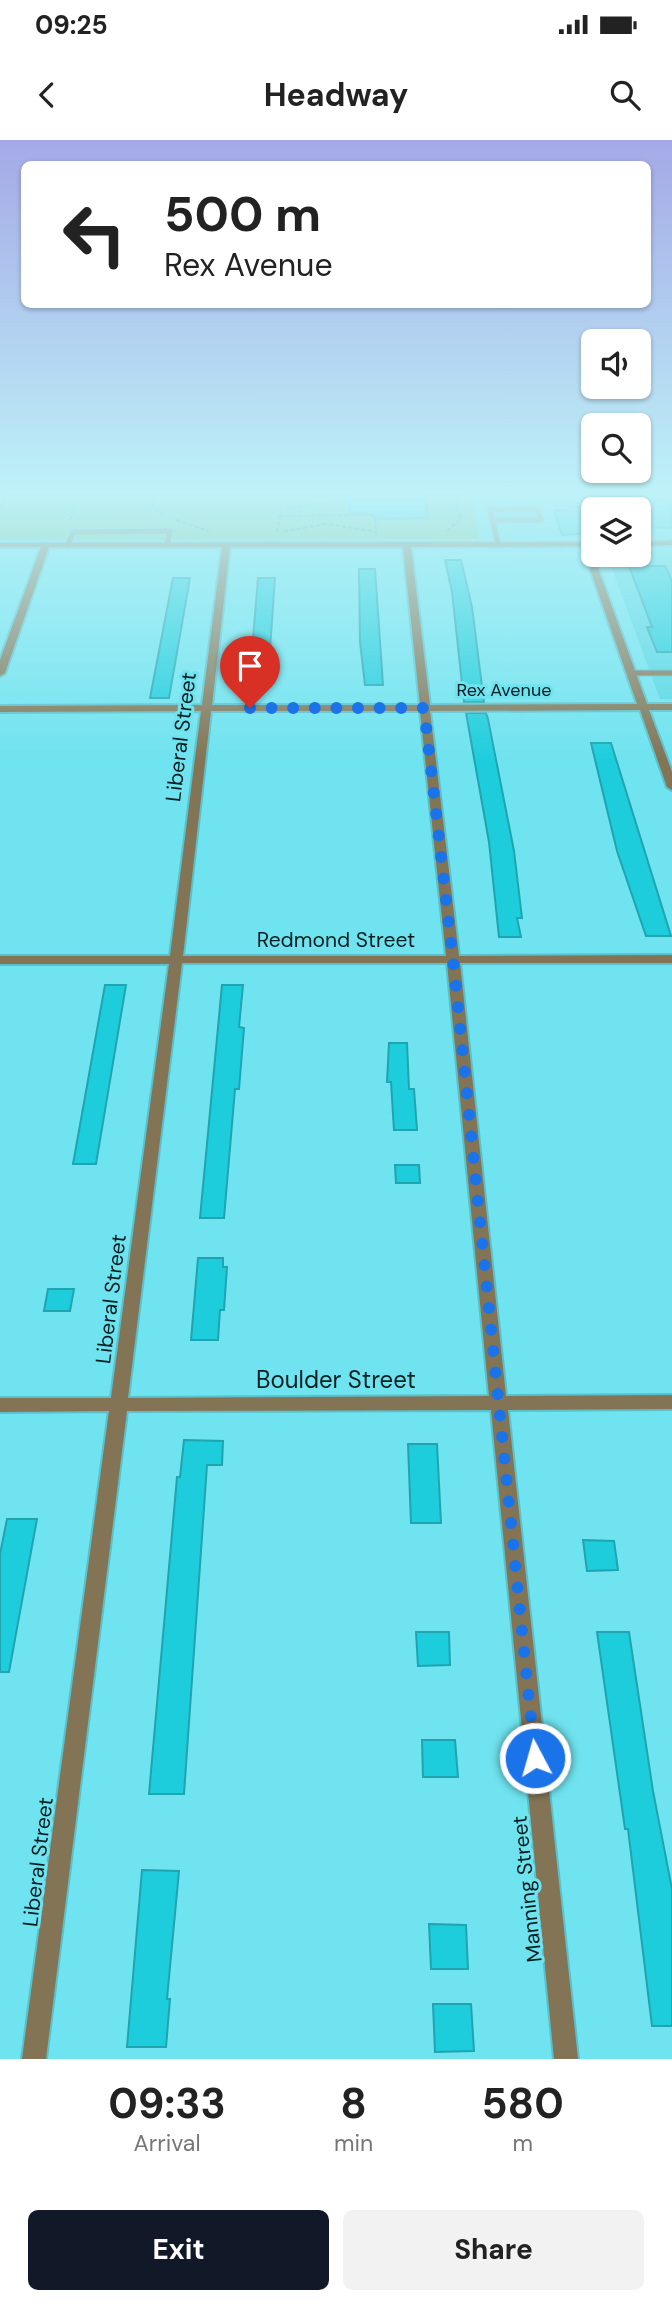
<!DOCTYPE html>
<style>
:root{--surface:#fff;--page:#f2f2f2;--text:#222;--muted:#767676;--accent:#111827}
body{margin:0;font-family:"DM Sans",sans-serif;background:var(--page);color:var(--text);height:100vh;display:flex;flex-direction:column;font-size:26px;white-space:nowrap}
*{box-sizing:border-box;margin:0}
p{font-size:23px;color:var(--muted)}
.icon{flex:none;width:38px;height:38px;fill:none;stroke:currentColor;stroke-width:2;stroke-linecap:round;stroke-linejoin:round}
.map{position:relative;height:1919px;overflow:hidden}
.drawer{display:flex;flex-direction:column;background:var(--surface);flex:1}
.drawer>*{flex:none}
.hud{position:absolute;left:21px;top:21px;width:630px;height:147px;border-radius:10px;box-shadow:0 2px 5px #0004;background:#fff;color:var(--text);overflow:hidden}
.tools{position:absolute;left:581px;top:189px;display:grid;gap:14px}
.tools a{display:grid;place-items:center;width:70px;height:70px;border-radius:10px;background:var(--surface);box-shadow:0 2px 5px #0004;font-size:35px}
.pin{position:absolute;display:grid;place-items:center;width:60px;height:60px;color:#fff;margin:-72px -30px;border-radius:50% 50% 50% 0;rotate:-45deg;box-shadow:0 0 7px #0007}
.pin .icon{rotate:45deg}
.me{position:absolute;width:77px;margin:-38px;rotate:354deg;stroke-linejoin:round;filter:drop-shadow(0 0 5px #0008)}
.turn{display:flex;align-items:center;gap:24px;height:147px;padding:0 28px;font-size:32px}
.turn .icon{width:91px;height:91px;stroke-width:2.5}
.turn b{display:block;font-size:49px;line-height:60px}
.eta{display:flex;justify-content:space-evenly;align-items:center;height:119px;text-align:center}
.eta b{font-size:42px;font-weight:700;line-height:49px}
.primary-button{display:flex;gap:14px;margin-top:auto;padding:14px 28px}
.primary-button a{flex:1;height:80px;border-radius:10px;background:var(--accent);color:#fff;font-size:28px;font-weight:700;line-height:80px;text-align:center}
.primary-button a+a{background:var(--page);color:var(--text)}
.status{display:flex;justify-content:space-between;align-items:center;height:49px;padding:0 35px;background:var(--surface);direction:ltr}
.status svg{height:19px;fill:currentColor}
header{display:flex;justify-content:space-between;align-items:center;height:91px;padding:0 28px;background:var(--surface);font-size:32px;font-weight:700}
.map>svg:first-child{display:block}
.built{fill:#55d6e3}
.green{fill:#7bba7c}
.building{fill:#1ecddc;stroke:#1fa4b0;stroke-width:2}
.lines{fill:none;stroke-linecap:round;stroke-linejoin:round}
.service-casing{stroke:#5cc0ca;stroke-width:7}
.minor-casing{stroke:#5cc0ca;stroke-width:4}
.path{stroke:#3c848b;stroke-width:2;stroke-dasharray:4.5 2;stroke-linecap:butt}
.service{stroke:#837455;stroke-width:5}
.minor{fill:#837455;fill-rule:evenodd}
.route{stroke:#1a73e8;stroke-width:12;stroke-dasharray:0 21.6}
.labels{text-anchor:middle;stroke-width:6;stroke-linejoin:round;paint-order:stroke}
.far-street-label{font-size:18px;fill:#041e20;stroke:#6fe3ef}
.street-label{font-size:21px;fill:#041e20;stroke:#6fe3ef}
.near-street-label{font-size:24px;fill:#041e20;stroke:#6fe3ef}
</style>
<div class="status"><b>09:25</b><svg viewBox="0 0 49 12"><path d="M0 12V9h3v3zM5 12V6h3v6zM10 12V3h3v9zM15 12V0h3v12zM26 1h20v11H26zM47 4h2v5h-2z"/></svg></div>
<header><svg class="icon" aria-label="back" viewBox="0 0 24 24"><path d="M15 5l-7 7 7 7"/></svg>Headway<svg class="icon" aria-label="search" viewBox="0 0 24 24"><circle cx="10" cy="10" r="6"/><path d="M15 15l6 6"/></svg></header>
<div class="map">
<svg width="672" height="1919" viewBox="0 0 672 1919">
<rect width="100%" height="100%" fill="#6fe3ef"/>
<path class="built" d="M556,351H672V398H639V369H593V399H479L471,354H556Z
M639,410H672V559H660L607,415H639Z"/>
<path class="green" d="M0,351H556L557,354H471L479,399L0,400Z"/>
<path class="building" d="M348,351H424L428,378L380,379L364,373H350Z
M617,351H672V388L639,387V369H625Z
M568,366H593V393L562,395L554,370H569Z
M445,420H461L472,467L484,562H464L452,452Z
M629,426H665L672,441V512H657L647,487H652Z
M359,429H375L383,545H365L360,502Z
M173,438H190L169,558H150Z
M258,438H275L269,523H251Z
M466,573H486L488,579L514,711L522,778H517L521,797H499L489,702Z
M591,603H611L671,796H646L617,711Z
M105,845H126L96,1024H73Z
M222,845H243L239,887L244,888L239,949H235L224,1078H200Z
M389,903H407L409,949H414L417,990H394L391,942H387Z
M395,1025H419L420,1043H396Z
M198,1118H223V1127H227L224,1170H220L218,1200H191Z
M48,1149H74L70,1171H44Z
M184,1300L223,1301L222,1325H207L184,1654H149L177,1337H180Z
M408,1304H437L441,1383H411Z
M7,1379H37L9,1532H0V1414Z
M583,1400L614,1401L618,1430L587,1431Z
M416,1492H449L450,1525L418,1526Z
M597,1492H629L653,1651L672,1749V1886H652L628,1689H625Z
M422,1600H455L458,1637H423Z
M142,1730L179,1731L167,1859H170L166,1907H127Z
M429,1784L466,1785L468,1829H431Z
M433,1864H471L474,1911L435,1912Z"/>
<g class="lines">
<g class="service-casing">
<path id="service" d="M493,380H541L537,369L490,370L498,404
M68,405L73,392L170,391L167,405
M632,533H672"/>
</g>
<g class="minor-casing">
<path id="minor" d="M672,401V405L639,406V402Z
M593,402V406H590L647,564H672V570H649L672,632V650L667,647L640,570L430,571L459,816L672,815V823H460L506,1256L672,1255V1269L508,1270L578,1919H554L491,1270L127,1271L46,1919H22L109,1271L0,1272V1258H111L169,824H0V816H170L201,571L0,572V566L202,565L222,407H49L5,533L0,536V520L41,407H0V403ZM582,406L637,564L430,565L411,407ZM230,407H403L420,565H212ZM211,571H420L446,816H183ZM182,823H447L489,1256L128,1258Z"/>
</g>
<path class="path" d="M154,351L152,367L166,377
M497,351H526
M0,356H5L0,367
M279,376L372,375L375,377L376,394
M70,380L78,356
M176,380L209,391
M284,391L326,384L373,391
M447,391L461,379L456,367L458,357L451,351
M277,392L281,370L330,362L338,357L339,351"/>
<use href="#service" class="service"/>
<use href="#minor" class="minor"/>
</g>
<linearGradient id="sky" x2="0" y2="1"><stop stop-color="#a4a9e6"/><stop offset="0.57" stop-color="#bef2f8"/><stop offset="1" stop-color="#bef2f8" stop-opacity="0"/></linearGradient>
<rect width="672" height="620" fill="url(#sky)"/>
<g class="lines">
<path class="route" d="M250,568H424L455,838L535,1618"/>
</g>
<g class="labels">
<g class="far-street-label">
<text x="504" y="556">Rex Avenue</text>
</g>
<g class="street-label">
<text transform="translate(181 597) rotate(-83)" y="7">Liberal Street</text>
<text x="336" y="807">Redmond Street</text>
<text transform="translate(111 1159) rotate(-83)" y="7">Liberal Street</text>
<text transform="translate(38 1722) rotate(-83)" y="7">Liberal Street</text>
<text transform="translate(527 1749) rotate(-96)" y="7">Manning Street</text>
</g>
<g class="near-street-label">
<text x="336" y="1248">Boulder Street</text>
</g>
</g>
</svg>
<div class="tools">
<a><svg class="icon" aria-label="sound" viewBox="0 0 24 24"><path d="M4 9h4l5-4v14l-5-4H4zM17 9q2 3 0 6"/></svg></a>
<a><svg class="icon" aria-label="search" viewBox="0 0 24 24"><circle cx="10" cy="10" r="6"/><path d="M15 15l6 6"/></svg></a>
<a><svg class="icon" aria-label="layers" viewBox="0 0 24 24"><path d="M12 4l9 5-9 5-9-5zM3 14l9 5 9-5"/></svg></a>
</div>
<div class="pin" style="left:250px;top:568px;background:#d93025"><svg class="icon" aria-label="arrive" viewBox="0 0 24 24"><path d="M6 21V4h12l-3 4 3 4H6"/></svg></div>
<svg class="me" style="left:535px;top:1618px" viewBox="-20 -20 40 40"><circle r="17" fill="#1a73e8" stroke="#fff" stroke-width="3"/><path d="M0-11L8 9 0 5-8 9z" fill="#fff"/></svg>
<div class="hud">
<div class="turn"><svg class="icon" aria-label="left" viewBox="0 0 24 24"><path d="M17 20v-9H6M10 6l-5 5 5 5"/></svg><div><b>500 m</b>Rex Avenue</div></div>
</div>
</div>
<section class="drawer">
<div class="eta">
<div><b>09:33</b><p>Arrival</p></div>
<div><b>8</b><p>min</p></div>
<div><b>580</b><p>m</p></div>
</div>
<div class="primary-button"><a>Exit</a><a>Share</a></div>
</section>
